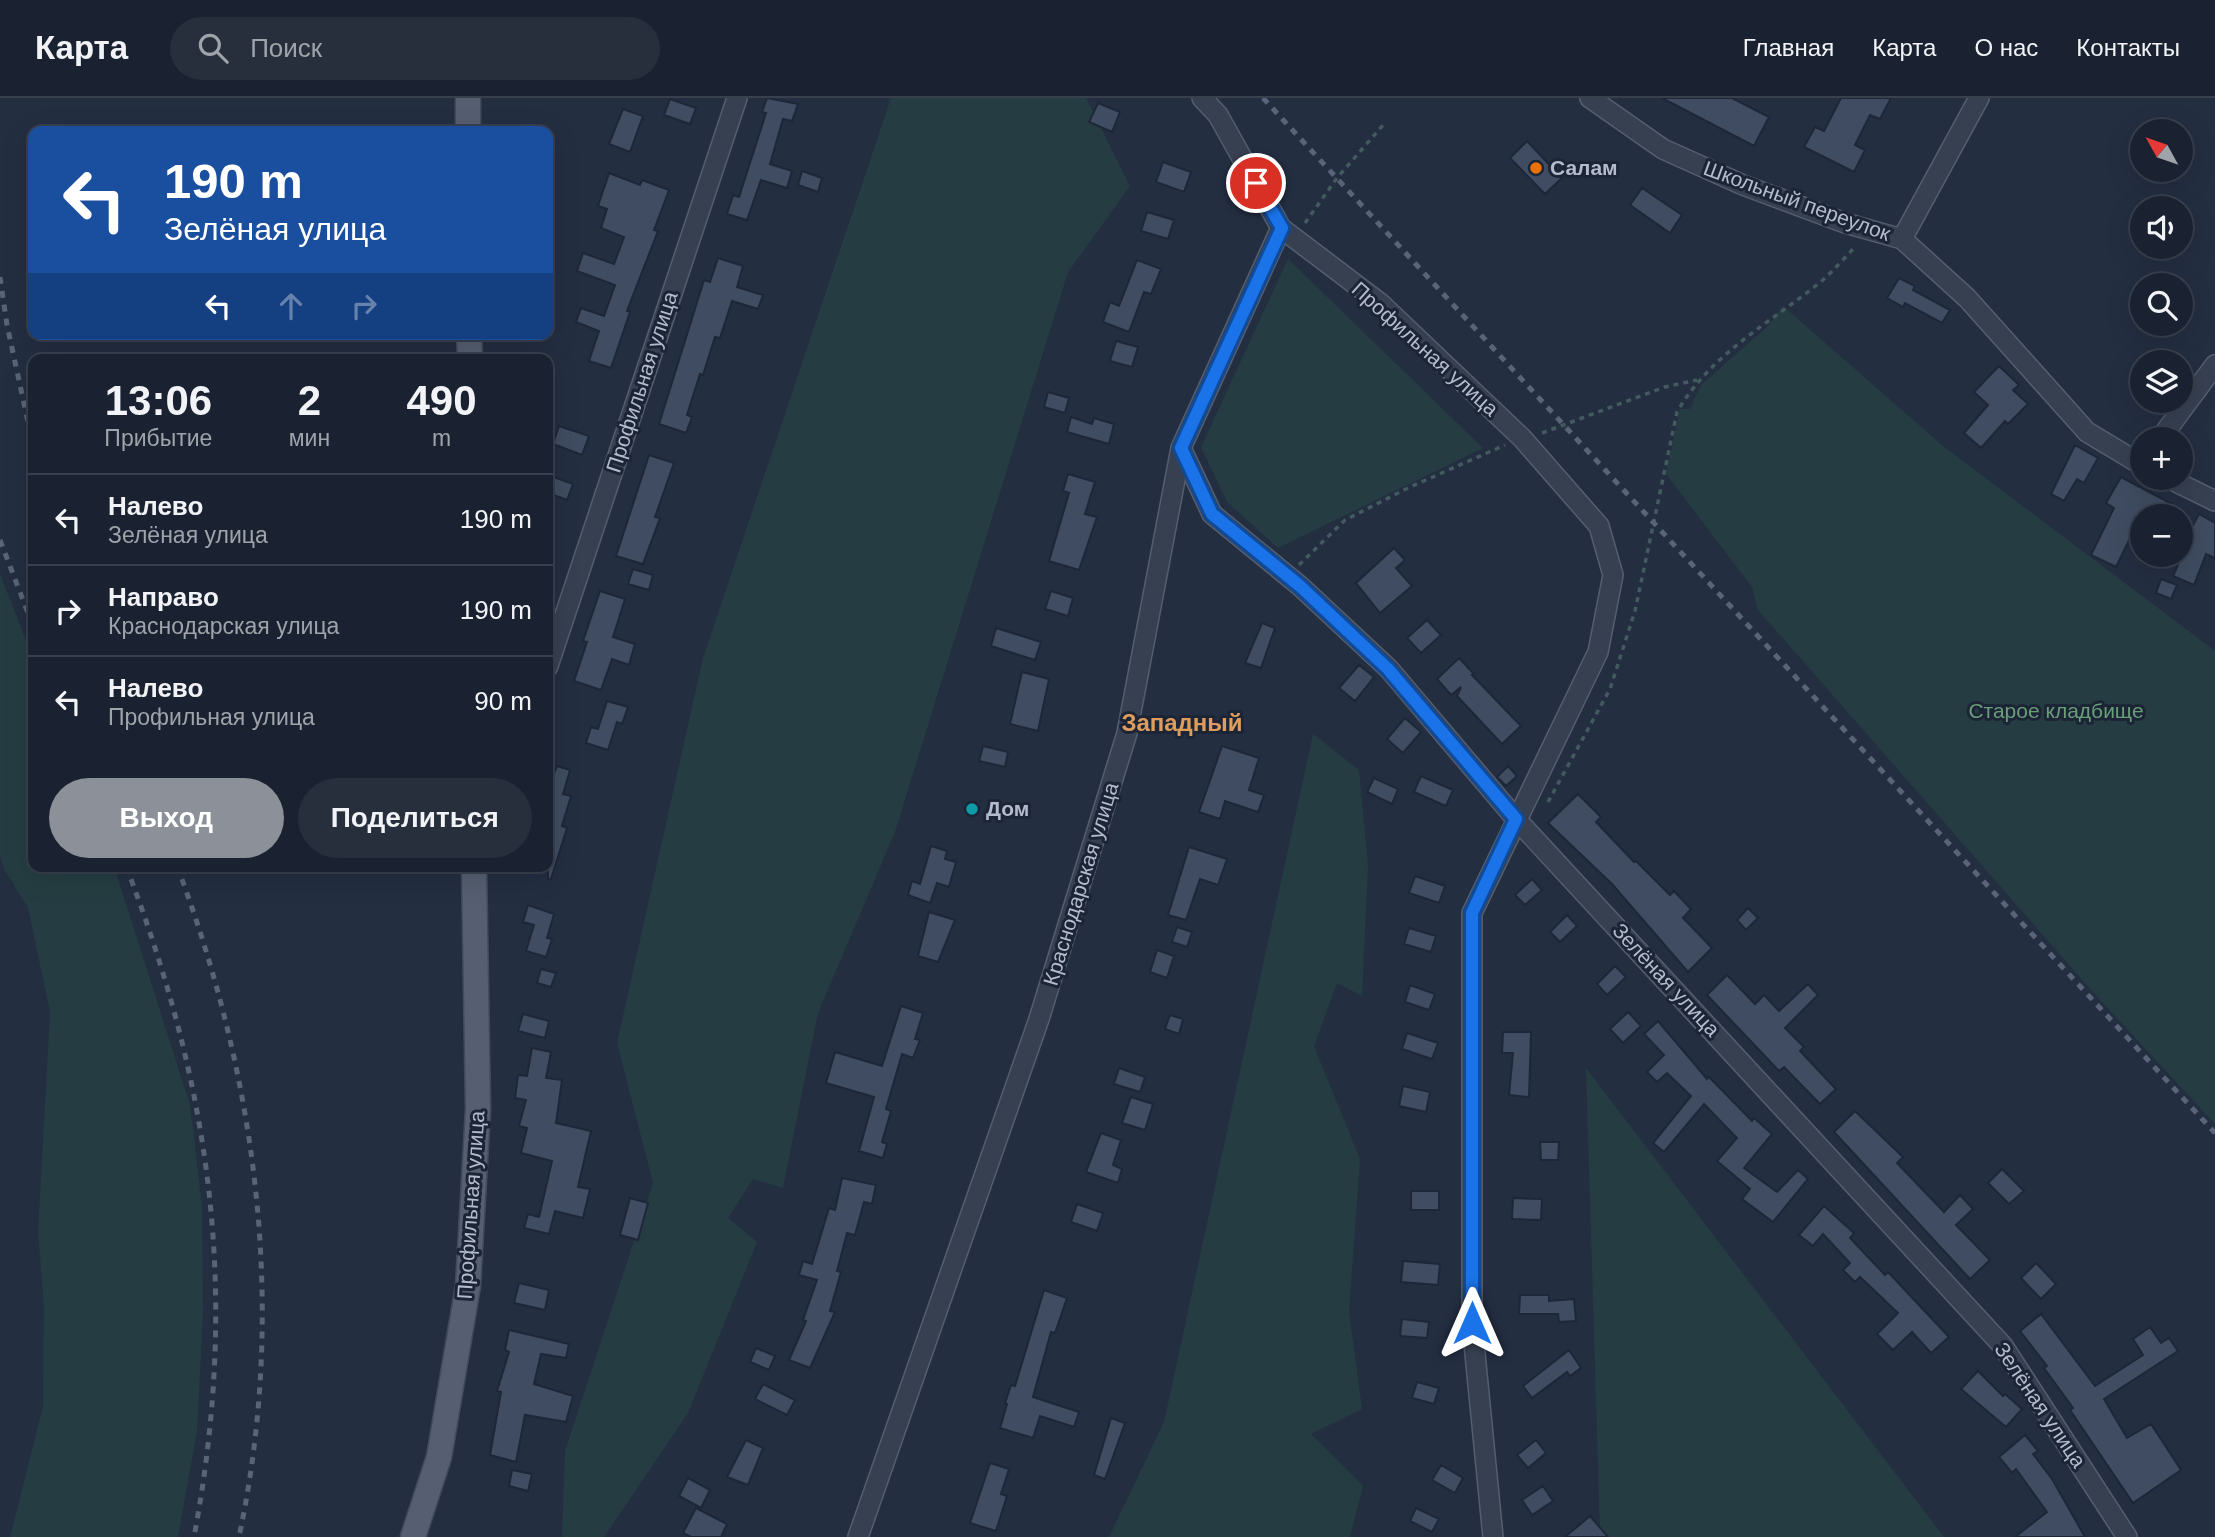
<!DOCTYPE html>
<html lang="ru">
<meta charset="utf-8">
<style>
:root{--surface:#1a2231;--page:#272f3d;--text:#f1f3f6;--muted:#9fa4ab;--line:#383f4d;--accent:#8c9099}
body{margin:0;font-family:Helvetica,sans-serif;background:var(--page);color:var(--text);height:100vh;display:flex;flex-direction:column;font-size:26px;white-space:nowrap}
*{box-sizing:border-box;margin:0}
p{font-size:23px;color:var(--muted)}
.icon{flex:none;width:38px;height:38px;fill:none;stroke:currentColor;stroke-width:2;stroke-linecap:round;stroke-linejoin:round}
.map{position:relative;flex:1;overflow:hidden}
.sheet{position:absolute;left:28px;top:256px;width:525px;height:518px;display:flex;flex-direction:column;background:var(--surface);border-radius:14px;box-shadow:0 7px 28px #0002,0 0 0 2px var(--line)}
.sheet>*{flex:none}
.banner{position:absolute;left:28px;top:28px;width:525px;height:214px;border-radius:14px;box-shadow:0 7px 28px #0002,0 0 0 2px var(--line);background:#1a4fa0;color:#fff;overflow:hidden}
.needle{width:46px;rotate:310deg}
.tools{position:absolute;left:2130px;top:21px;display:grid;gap:14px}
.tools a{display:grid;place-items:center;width:63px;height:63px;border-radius:50%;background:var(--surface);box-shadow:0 7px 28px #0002,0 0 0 2px var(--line);font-size:35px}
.pin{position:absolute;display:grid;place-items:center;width:60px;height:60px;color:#fff;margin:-30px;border:4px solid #fff;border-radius:50%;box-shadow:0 2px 7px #0007}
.me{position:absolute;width:77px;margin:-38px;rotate:0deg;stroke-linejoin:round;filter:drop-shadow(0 0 5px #0008)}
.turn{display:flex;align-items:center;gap:24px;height:147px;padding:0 21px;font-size:32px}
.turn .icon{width:91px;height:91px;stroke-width:2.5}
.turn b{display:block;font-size:49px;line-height:60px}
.lanes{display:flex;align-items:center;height:66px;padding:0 21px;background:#0003;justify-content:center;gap:35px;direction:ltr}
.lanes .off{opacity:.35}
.eta{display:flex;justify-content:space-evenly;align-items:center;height:119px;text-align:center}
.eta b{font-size:42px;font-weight:800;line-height:49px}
.cta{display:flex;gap:14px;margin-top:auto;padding:14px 21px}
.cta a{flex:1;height:80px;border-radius:42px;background:var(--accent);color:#fff;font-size:28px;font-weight:800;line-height:80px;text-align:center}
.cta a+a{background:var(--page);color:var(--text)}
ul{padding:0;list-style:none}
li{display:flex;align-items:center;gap:21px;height:91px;padding:0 21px;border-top:2px solid var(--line)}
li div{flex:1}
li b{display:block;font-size:26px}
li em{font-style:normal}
header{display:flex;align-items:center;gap:42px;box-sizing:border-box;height:98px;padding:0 35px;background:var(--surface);border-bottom:2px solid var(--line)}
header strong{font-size:33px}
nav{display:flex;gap:38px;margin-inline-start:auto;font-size:24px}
.search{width:490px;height:63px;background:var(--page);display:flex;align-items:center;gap:18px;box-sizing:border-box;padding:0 24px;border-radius:38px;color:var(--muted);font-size:26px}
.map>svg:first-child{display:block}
.green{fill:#253d42}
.building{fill:#3f4c61;stroke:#1e2738;stroke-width:2}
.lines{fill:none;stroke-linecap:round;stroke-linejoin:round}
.minor-casing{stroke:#555e6f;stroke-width:22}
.major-casing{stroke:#41495a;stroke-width:27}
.path{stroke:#435a5f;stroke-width:3.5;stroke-dasharray:5 5;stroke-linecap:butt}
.minor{stroke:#374051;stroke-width:19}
.major{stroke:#555f71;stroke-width:24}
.rail{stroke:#596478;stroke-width:5;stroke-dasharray:7 7;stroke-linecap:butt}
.route-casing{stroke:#114b97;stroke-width:18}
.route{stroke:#1a73e8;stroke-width:12}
.food-dot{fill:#e8710a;stroke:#1c2536;stroke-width:2.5}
.culture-dot{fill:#0f9aa8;stroke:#1c2536;stroke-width:2.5}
.labels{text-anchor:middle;stroke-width:6;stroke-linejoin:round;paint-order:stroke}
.poi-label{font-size:21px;font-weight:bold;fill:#b4bbcc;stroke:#1c2536;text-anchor:start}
.street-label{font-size:21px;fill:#b4bbcc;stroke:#1c2536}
.park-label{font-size:21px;fill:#699e79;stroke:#1c2536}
.quarter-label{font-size:24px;font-weight:bold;fill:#de9d5c;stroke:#1c2536}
</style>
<header>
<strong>Карта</strong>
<div class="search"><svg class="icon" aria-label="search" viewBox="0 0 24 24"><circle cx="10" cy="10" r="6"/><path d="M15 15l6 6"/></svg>Поиск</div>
<nav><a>Главная</a><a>Карта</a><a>О нас</a><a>Контакты</a></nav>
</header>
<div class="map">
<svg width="2215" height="1439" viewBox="0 0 2215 1439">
<rect width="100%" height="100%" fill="#232e41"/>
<path class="green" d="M891,0H1086L1130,88L1068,174L895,734L818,915L783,1090L753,1081L728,1120L757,1144L688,1315L604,1439H562L565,1353L653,1085L617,945L703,560Z
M1288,161L1483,350L1278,450L1227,404L1201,349Z
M1783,208L1943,348L2215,553V1026L2092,893L1758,512L1752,489L1666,376L1680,311H1690L1701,287L1767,229Z
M0,476L33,560V768H114L190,1007L202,1108L203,1214L197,1333L178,1439H10L43,1308L44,1208L38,1135L50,914L28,810L4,771L0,757Z
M1313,636L1359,672L1368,767L1362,898L1337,885L1314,948L1360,1061L1349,1214L1362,1311L1311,1336L1363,1388L1350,1439H1109L1164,1324Z
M1586,970L1944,1439H1603L1600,1436Z"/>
<path class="building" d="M767,0L798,6L792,23L783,21L770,66L792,73L787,90L761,82L747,122L727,116L733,97L739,99L766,15L762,14Z
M1662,0H1732L1769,19L1754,48Z
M1841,0H1891L1880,21L1870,17L1855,47L1865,52L1854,74L1804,49L1815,29L1824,33Z
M670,1L696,10L690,26L664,17Z
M1098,5L1120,14L1112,34L1089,24Z
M623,11L643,18L630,54L609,46Z
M1527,43L1562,80L1545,96L1510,60Z
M1163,64L1191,74L1184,94L1156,84Z
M802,73L822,80L818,94L798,87Z
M609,75L640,87L642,82L669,92L654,132L658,133L627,213L630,214L611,270L589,263L599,233L576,224L581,210L604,218L615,187L577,173L583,155L614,166L624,139L601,130L607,111L598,108Z
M1642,90L1682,117L1670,135L1630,107Z
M1147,114L1174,122L1168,141L1141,133Z
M718,160L743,168L737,189L763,197L758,211L732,203L720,240L715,239L703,277L700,276L687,317L692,319L686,335L659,326L704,182L710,184Z
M1137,162L1161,171L1151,196L1144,194L1129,234L1103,224L1110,204L1119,208Z
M1899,180L1915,188L1913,192L1950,212L1942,225L1905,205L1903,209L1887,200Z
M1116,243L1138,249L1132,269L1110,263Z
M1999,268L2019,287L2013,292L2028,306L2008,326L2005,323L1981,350L1964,335L1988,307L1974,294Z
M1048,294L1069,300L1065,315L1044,309Z
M1071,319L1092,326L1094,320L1114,326L1109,346L1067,334Z
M559,328L589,338L582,357L553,346Z
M2075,347L2098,360L2084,385L2077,381L2064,403L2051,396Z
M649,357L674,365L655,419L660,420L643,466L616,458Z
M1068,376L1095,384L1085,416L1097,419L1079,472L1049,463L1069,395L1063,393Z
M548,377L573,386L567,402L548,395Z
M2121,379L2172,406L2166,418H2141L2116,469L2091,457L2114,410L2106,405Z
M2199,416L2215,425V460L2206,456L2194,487L2173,478L2187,446L2184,444Z
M1394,450L1405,462L1396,470L1412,488L1380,515L1356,485Z
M633,471L653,477L649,492L628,486Z
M2161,481L2177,487L2171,501L2156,495Z
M600,493L625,501L613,539L635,546L629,567L612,561L601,592L574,583L587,544L583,543Z
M1051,493L1073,500L1068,518L1045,511Z
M1427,522L1441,537L1421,555L1407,540Z
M1262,525L1275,530L1261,570L1245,565Z
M996,530L1041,544L1035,562L991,548Z
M1459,560L1474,576L1472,577L1521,628L1502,646L1457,598L1461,589L1451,597L1437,581Z
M1359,567L1374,579L1355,603L1339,590Z
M1022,574L1049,581L1038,633L1010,626Z
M607,603L628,609L622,626L617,624L608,652L586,645L591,629L598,631Z
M1405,620L1421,634L1403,655L1387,641Z
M983,648L1008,654L1005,669L979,663Z
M1222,648L1259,660L1249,692L1264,697L1258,714L1225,703L1220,721L1199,714Z
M557,668L570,672L563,696L571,698L562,728L567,730L551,781H548V691Z
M1508,668L1517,678L1506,688L1497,679Z
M1421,678L1453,692L1446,708L1414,694Z
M1374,680L1398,691L1392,706L1367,694Z
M1578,696L1601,719L1596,724L1634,764L1636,763L1670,797L1674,793L1691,811L1683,820L1712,850L1688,874L1612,786L1548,725Z
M931,748L947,753L945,761L956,764L949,789L937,785L930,805L908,797L912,783L920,786Z
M1189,749L1227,761L1218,787L1200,781L1186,822L1168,817Z
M1415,778L1445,788L1439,805L1409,795Z
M1532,781L1542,792L1525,807L1515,797Z
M528,807L554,816L547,840L552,841L546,859L526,853L534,827L523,824Z
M1748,810L1758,820L1746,832L1737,822Z
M929,814L955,822L938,864L918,858Z
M1567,817L1577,828L1560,844L1550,834Z
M1177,829L1192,834L1187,849L1172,844Z
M1409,830L1436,838L1431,854L1404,846Z
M1157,852L1174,858L1167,880L1150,874Z
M1615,868L1626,879L1607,897L1597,886Z
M541,871L556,875L551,889L537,885Z
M1727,877L1755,906L1764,897L1779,913L1808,886L1818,897L1785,930L1804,949L1800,953L1836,991L1820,1006L1784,969L1779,973L1707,897Z
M1410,887L1435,896L1429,912L1405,904Z
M901,908L923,915L915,941L920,942L913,960L902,956L886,1011L891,1013L882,1044L887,1046L883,1060L859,1053L874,999L826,985L835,954L882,968Z
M1628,914L1641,928L1623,945L1610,931Z
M523,916L549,923L545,940L518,933Z
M1170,917L1183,921L1179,936L1165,931Z
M1658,923L1707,981L1709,979L1752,1023L1754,1020L1772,1036L1744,1070L1777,1094L1798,1072L1808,1081L1773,1124L1742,1101L1750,1091L1717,1063L1737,1040L1704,1006L1664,1054L1653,1045L1691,998L1667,975L1657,984L1647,974L1664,957L1644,936Z
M1503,934H1531L1529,999L1509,997L1513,955H1502Z
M1407,935L1438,945L1432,961L1402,951Z
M532,950L551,954L546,980L562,982L556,1025L591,1033L578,1089L590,1091L583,1120L555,1113L549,1136L524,1130L528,1116L539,1119L552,1063L521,1055L527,1030L519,1028L526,1002L515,1000L518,977L527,978Z
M1119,970L1145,979L1140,994L1114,986Z
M1403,988L1430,994L1426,1014L1399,1008Z
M1131,999L1153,1006L1145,1032L1122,1025Z
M1855,1013L1903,1059L1897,1065L1944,1114L1960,1097L1973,1111L1956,1127L1990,1162L1970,1181L1834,1034Z
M1101,1035L1121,1042L1113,1067L1122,1071L1118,1085L1086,1074Z
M1540,1044H1559L1558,1062H1541Z
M2002,1071L2024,1093L2009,1106L1988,1085Z
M842,1080L876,1087L872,1106L864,1104L855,1137L847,1135L837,1173L841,1174L830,1213L835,1214L810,1270L789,1262L806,1223L803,1222L817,1182L799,1177L803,1163L812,1166L829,1110L835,1112Z
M1411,1093H1439V1112H1411Z
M630,1100L648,1105L638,1142L620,1137Z
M1513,1100L1542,1101L1541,1122L1512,1121Z
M1077,1106L1103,1115L1097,1133L1071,1124Z
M1824,1108L1854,1135L1850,1140L1885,1177L1888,1174L1949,1239L1931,1255L1912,1234L1893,1252L1877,1236L1898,1215L1860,1179L1855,1184L1843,1172L1850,1165L1823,1136L1813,1148L1799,1137Z
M1403,1163L1440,1166L1438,1187L1401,1184Z
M2036,1165L2056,1186L2041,1201L2021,1180Z
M519,1185L549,1192L545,1212L514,1205Z
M1044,1192L1067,1200L1055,1235L1051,1234L1033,1299L1079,1314L1074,1329L1040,1318L1033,1340L1000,1330L1007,1306L1005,1305L1011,1287L1015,1288Z
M1520,1197H1549V1203L1574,1201L1576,1223L1559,1224L1558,1216H1519Z
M2041,1216L2095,1288L2143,1257L2133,1241L2150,1229L2161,1245L2169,1240L2178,1253L2104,1301L2127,1340L2151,1326L2181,1372L2133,1405L2070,1312L2073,1310L2044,1270L2047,1268L2020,1233Z
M1402,1221L1429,1224L1427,1240L1400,1238Z
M509,1232L569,1246L566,1260L541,1256L534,1286L573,1298L566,1324L525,1317L516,1364L490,1357L501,1294L497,1293L509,1254L505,1252Z
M756,1250L775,1258L769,1272L750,1264Z
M1569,1252L1581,1270L1570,1278L1567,1274L1532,1300L1523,1288Z
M1978,1273L2003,1298L2005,1296L2022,1311L2006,1329L1961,1291Z
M1417,1284L1439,1290L1434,1306L1412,1300Z
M763,1286L795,1302L787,1317L755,1301Z
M1111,1320L1125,1325L1105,1381L1094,1377Z
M2025,1337L2038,1353L2033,1356L2052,1381L2085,1439H2015L2047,1414L2016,1371L2012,1375L1999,1359Z
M746,1342L763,1350L748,1387L727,1379Z
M1536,1342L1546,1355L1528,1370L1517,1357Z
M990,1365L1009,1371L1001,1396L1007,1398L996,1433L970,1425Z
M1441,1367L1463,1380L1455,1395L1432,1382Z
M512,1372L532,1376L528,1393L509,1388Z
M688,1380L710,1392L701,1410L679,1398Z
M1543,1388L1553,1403L1532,1417L1522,1402Z
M696,1410L727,1426L721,1439H691L683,1435Z
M1416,1410L1439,1421L1432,1434L1410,1423Z
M1590,1418L1608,1439H1565Z"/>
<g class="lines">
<g class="minor-casing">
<path id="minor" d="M1202,0L1218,17L1281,130L1380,205L1522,340L1599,428L1613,477L1598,554L1472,815V1225L1493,1439
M1590,0L1663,51L1743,87L1845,125L1902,141L1967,200L2087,334L2142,367
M1902,141L1979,0
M2160,341L2215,267
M1181,350L1212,416L1300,488L1389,571L1516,721L2003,1248L2127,1439
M2168,380L2215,403
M548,568L737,0
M858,1439L1039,921L1127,635L1181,350L1281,130"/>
</g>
<g class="major-casing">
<path id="major" d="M468,0V33
M469,236L470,261
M413,1439L439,1359L468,1188L478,1011L474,768"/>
</g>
<path class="path" d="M1305,125L1337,80L1384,26
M1542,335L1665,289L1697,282
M1299,467L1345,422L1410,389L1505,347
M1548,704L1610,591L1635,513L1677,314C1710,257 1768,226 1818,186C1832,175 1844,160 1856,148"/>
<use href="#minor" class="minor"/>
<use href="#major" class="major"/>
<path class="rail" d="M1263,0L2215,1035
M0,179L7,227L33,347
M0,442L33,528
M126,768C213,995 239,1199 194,1439
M177,768C258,983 287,1213 239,1439"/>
</g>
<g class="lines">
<g class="route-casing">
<path id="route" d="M1256,85L1282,130L1181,350L1212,416L1300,488L1388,571L1516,721L1472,815V1225"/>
</g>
<use href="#route" class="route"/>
</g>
<circle class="food-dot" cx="1536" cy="70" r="7"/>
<circle class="culture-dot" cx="972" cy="711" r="7"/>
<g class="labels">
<g class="poi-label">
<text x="1550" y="77">Салам</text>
<text x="986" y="718">Дом</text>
</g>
<g class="street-label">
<text transform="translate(1797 103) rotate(20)" y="7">Школьный переулок</text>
<text transform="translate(1425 251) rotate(42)" y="7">Профильная улица</text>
<text transform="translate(642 284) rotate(-72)" y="7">Профильная улица</text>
<text transform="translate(1081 786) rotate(-73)" y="7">Краснодарская улица</text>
<text transform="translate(1666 882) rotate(47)" y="7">Зелёная улица</text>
<text transform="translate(471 1107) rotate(-86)" y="7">Профильная улица</text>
<text transform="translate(2040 1307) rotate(56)" y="7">Зелёная улица</text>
</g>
<g class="park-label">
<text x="2056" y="620">Старое кладбище</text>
</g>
<g class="quarter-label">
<text x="1182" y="633">Западный</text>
</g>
</g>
</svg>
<div class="tools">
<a><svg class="needle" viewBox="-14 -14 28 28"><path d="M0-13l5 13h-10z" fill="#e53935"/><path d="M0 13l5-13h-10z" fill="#9fa4ab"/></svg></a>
<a><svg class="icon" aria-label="sound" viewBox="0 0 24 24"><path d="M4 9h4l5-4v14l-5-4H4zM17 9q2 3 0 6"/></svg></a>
<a><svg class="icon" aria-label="search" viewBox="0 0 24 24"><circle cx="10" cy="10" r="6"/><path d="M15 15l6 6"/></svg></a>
<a><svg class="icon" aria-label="layers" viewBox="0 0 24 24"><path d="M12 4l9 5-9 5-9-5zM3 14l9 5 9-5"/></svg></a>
<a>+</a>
<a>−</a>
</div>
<div class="pin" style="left:1256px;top:85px;background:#d93025"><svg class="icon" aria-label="arrive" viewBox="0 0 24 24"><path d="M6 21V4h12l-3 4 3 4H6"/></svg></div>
<svg class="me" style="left:1472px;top:1225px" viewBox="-20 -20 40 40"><path d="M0-17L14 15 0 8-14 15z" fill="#1a73e8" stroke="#fff" stroke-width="4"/></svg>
<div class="banner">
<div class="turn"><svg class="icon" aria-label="left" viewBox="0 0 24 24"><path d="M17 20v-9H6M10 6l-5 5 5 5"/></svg><div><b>190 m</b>Зелёная улица</div></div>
<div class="lanes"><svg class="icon" aria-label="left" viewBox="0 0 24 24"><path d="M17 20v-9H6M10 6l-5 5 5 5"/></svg><svg class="icon off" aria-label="ahead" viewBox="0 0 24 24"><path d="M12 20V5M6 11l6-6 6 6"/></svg><svg class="icon off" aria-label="right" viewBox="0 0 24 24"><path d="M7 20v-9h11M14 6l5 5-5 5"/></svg></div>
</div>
<section class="sheet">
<div class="eta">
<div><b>13:06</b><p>Прибытие</p></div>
<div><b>2</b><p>мин</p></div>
<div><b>490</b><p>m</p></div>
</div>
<ul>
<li><svg class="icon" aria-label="left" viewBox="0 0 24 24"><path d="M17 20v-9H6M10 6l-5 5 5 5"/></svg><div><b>Налево</b><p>Зелёная улица</p></div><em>190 m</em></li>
<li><svg class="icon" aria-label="right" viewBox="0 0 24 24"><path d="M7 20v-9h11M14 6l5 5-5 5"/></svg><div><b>Направо</b><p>Краснодарская улица</p></div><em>190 m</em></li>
<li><svg class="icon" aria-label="left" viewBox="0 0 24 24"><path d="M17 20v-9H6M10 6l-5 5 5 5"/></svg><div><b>Налево</b><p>Профильная улица</p></div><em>90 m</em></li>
</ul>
<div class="cta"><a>Выход</a><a>Поделиться</a></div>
</section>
</div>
